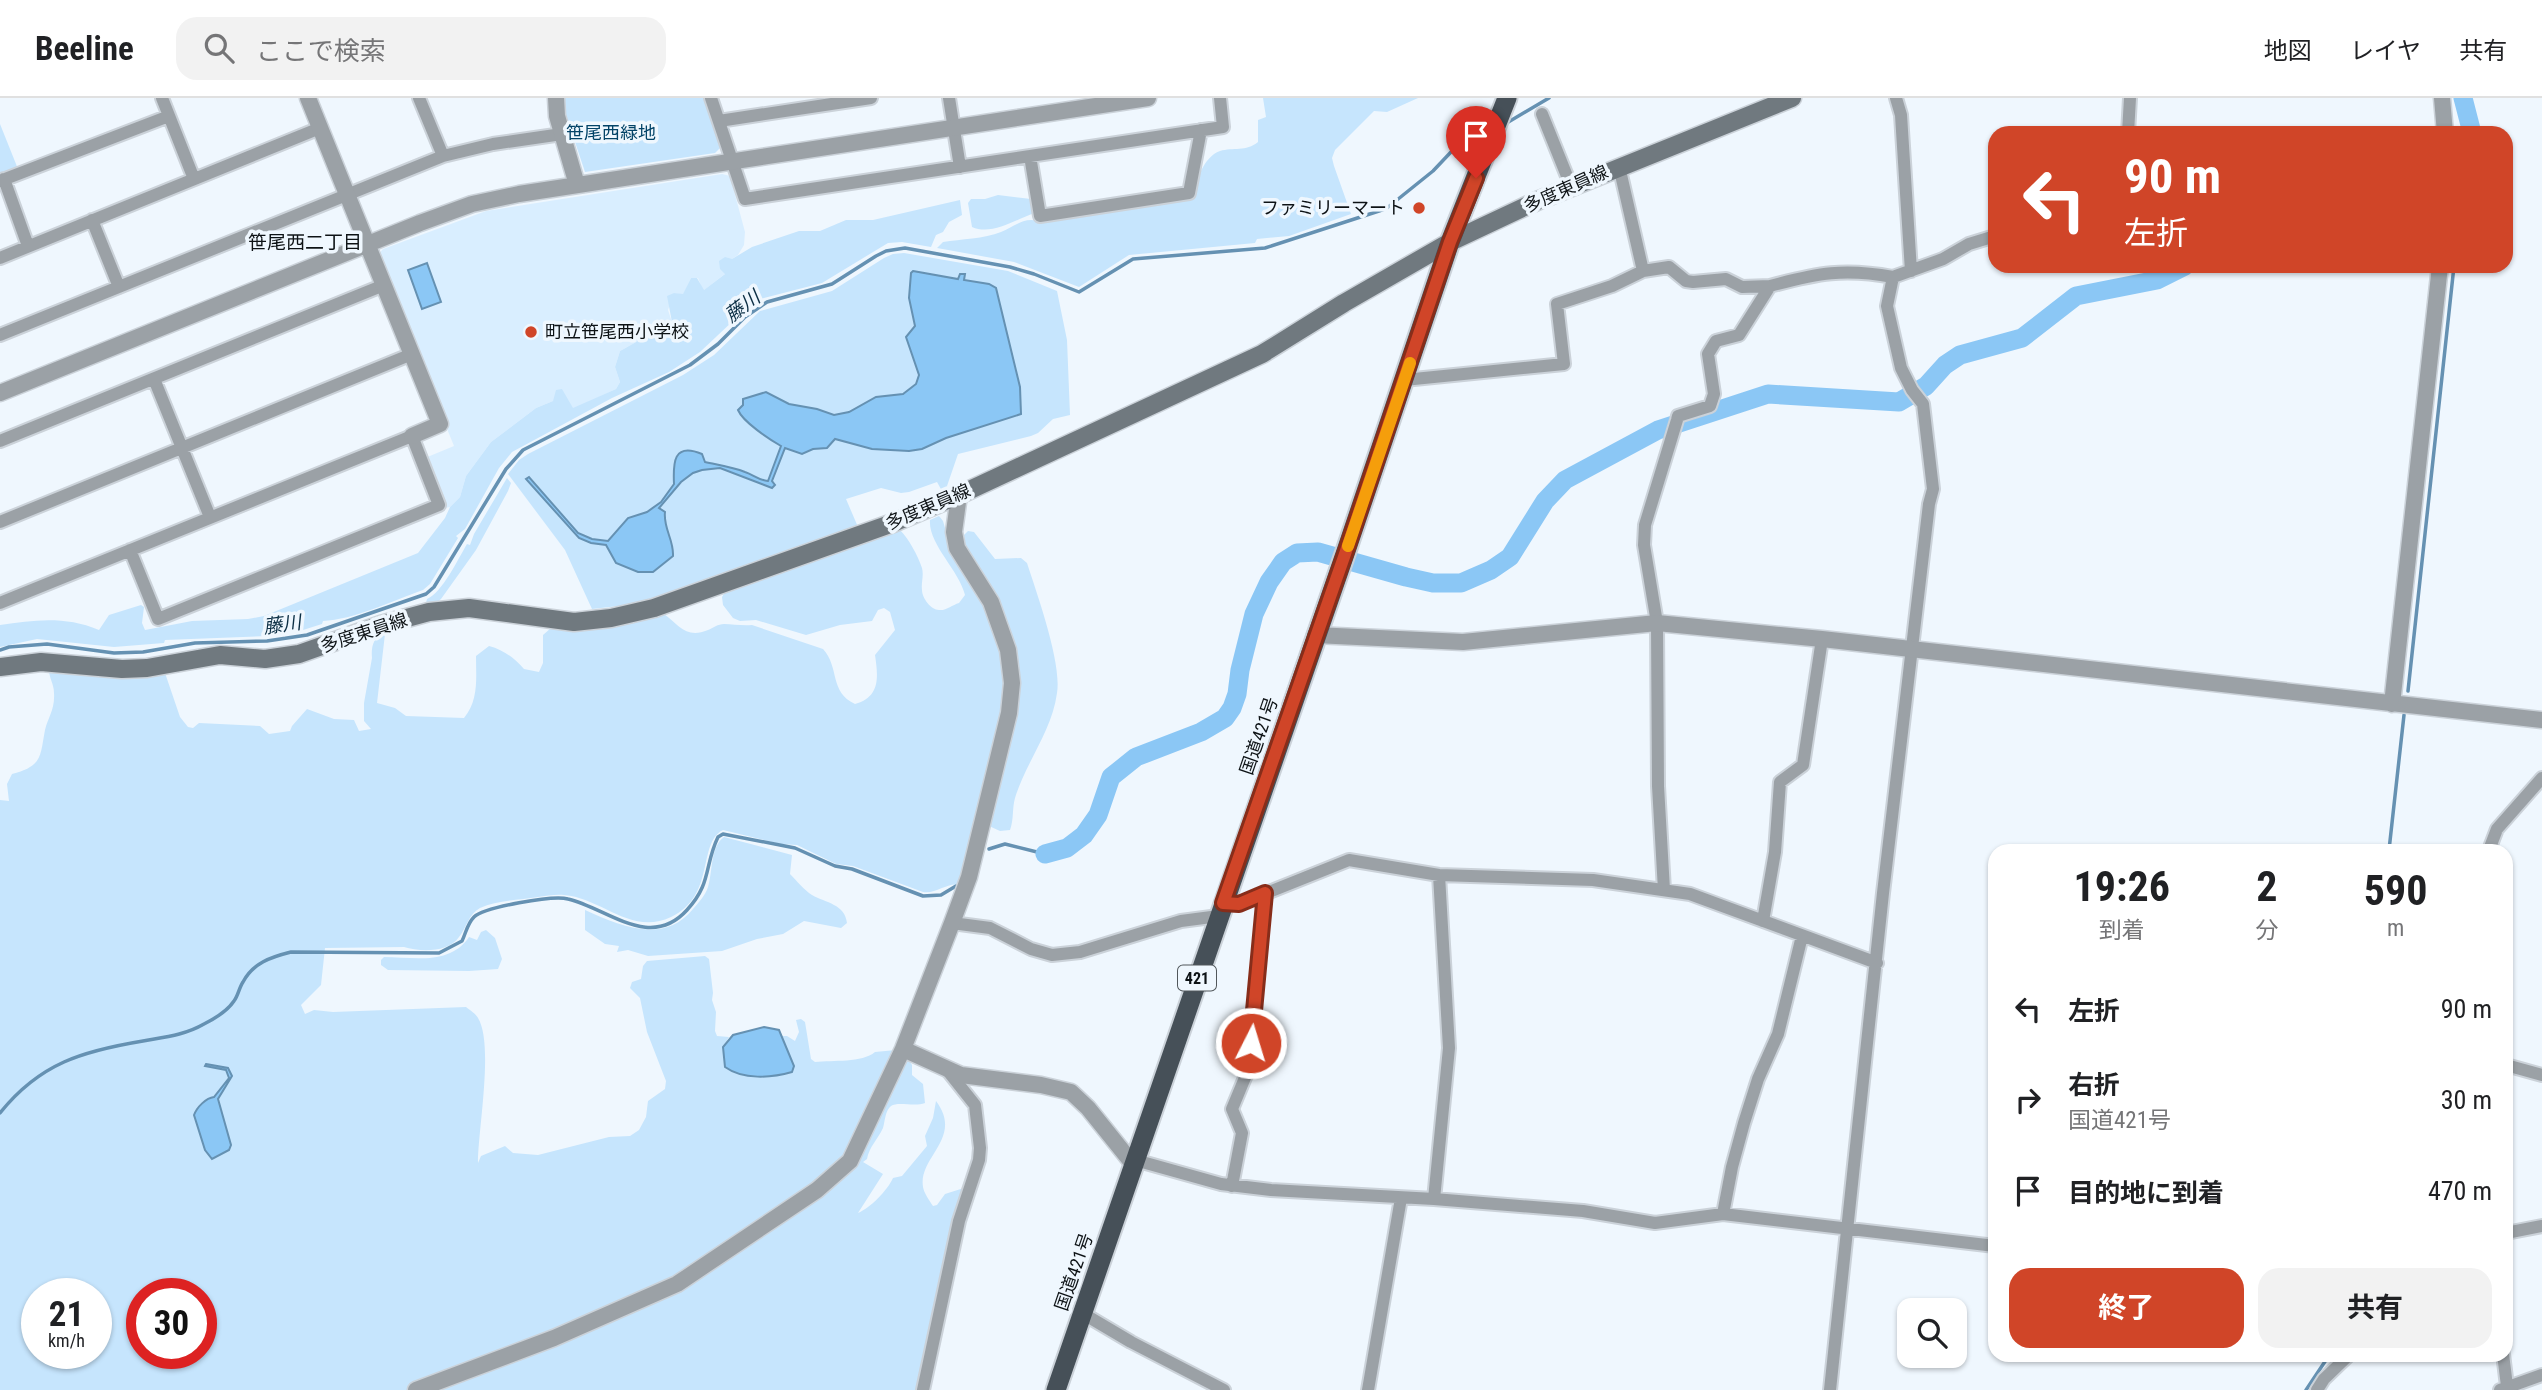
<!DOCTYPE html>
<html lang="ja">
<meta charset="utf-8">
<style>
:root{--surface:#fff;--page:#f2f2f2;--text:#202124;--muted:#757577;--line:#e0e0e0;--accent:#d04528}
body{margin:0;font-family:"Roboto Condensed","Noto Sans JP",sans-serif;background:var(--page);color:var(--text);height:100vh;display:flex;flex-direction:column;font-size:26px;white-space:nowrap}
*{box-sizing:border-box;margin:0}
p{font-size:23px;color:var(--muted)}
.icon{flex:none;width:38px;height:38px;fill:none;stroke:currentColor;stroke-width:2;stroke-linecap:round;stroke-linejoin:round}
.map{position:relative;flex:1;overflow:hidden}
.details{position:absolute;left:1988px;top:746px;width:525px;height:518px;display:flex;flex-direction:column;background:var(--surface);border-radius:21px;box-shadow:0 2px 5px #0004}
.details>*{flex:none}
.banner{position:absolute;left:1988px;top:28px;width:525px;height:147px;border-radius:21px;box-shadow:0 2px 5px #0004;background:#d04528;color:#fff;overflow:hidden}
.tools{position:absolute;left:1897px;top:1200px;display:grid;gap:14px}
.tools a{display:grid;place-items:center;width:70px;height:70px;border-radius:14px;background:var(--surface);box-shadow:0 2px 5px #0004;font-size:35px}
.speed{position:absolute;left:21px;top:1180px;display:flex;gap:14px;font-size:35px;font-weight:700;text-align:center}
.speed>*{display:grid;place-content:center;width:91px;height:91px;border-radius:50%;background:var(--surface);box-shadow:0 2px 5px #0004;line-height:1}
.speed small{font-size:18px;font-weight:400}
.speed .limit{border:10px solid #d22;background:#fff;color:#111}
.pin{position:absolute;display:grid;place-items:center;width:60px;height:60px;color:#fff;margin:-72px -30px;border-radius:50% 50% 50% 0;rotate:-45deg;box-shadow:0 0 7px #0007}
.pin .icon{rotate:45deg}
.me{position:absolute;width:77px;margin:-38px;rotate:5deg;stroke-linejoin:round;filter:drop-shadow(0 0 5px #0008)}
.turn{display:flex;align-items:center;gap:24px;height:147px;padding:0 21px;font-size:32px}
.turn .icon{width:91px;height:91px;stroke-width:2.5}
.turn b{display:block;font-size:49px;line-height:60px}
.eta{display:flex;justify-content:space-evenly;align-items:center;height:119px;text-align:center}
.eta b{font-size:42px;font-weight:700;line-height:49px}
.action{display:flex;gap:14px;margin-top:auto;padding:14px 21px}
.action a{flex:1;height:80px;border-radius:21px;background:var(--accent);color:#fff;font-size:28px;font-weight:700;line-height:80px;text-align:center}
.action a+a{background:var(--page);color:var(--text)}
ul{padding:0;list-style:none}
li{display:flex;align-items:center;gap:21px;height:91px;padding:0 21px}
li div{flex:1}
li b{display:block;font-size:26px}
li em{font-style:normal}
header{display:flex;align-items:center;gap:42px;box-sizing:border-box;height:98px;padding:0 35px;background:var(--surface);border-bottom:2px solid var(--line)}
header strong{font-size:33px}
nav{display:flex;gap:38px;margin-inline-start:auto;font-size:24px}
.search{width:490px;height:63px;background:var(--page);display:flex;align-items:center;gap:18px;box-sizing:border-box;padding:0 24px;border-radius:21px;color:var(--muted);font-size:26px}
.map>svg:first-child{display:block}
.built{fill:#d9eeff}
.green{fill:#c6e5fd;fill-rule:evenodd}
.water{fill:#8bc7f5;stroke:#6591b2;stroke-width:2}
.lines{fill:none;stroke-linecap:round;stroke-linejoin:round}
.stream{stroke:#6591b2;stroke-width:3.5}
.river{stroke:#8bc7f5;stroke-width:19}
.minor-casing{stroke:#cbd2d9;stroke-width:16}
.tertiary-casing{stroke:#cbd2d9;stroke-width:19}
.secondary-casing{stroke:#cbd2d9;stroke-width:21}
.trunk-casing{stroke:#cbd2d9;stroke-width:23}
.minor{stroke:#9ba1a6;stroke-width:12}
.tertiary{stroke:#9ba1a6;stroke-width:16}
.secondary{stroke:#70797f;stroke-width:18}
.trunk{stroke:#465058;stroke-width:19}
.route-casing{stroke:#872d1a;stroke-width:18}
.route{stroke:#d04528;stroke-width:12}
.slow{stroke:#f59e0b;stroke-width:12}
.poi-dot{fill:#d04528;stroke:#eff7fe;stroke-width:2.5}
.labels{text-anchor:middle;stroke-width:7;stroke-linejoin:round;paint-order:stroke}
.shield{fill:#eff7fe;stroke:#51575b;stroke-width:2}
.shield-label{font-size:16px;font-weight:bold;fill:#0d1215}
.park-label{font-size:18px;fill:#034367;stroke:#eff7fe}
.street-label{font-size:18px;fill:#0d1215;stroke:#eff7fe}
.poi-label{font-size:18px;fill:#0d1215;stroke:#eff7fe;text-anchor:end}
.neighbourhood-label{font-size:19px;fill:#0d1215;stroke:#eff7fe}
.water-label{font-size:19px;font-style:italic;fill:#0b2e44;stroke:#eff7fe}
</style>
<header>
<strong>Beeline</strong>
<div class="search"><svg class="icon" aria-label="search" viewBox="0 0 24 24"><circle cx="10" cy="10" r="6"/><path d="M15 15l6 6"/></svg>ここで検索</div>
<nav><a>地図</a><a>レイヤ</a><a>共有</a></nav>
</header>
<div class="map">
<svg width="2542" height="1292" viewBox="0 0 2542 1292">
<rect width="100%" height="100%" fill="#eff7fe"/>
<path class="built" d="M722,76L730,78L745,134L744,147L738,157L732,161L726,175L703,193L698,180H691L683,197L674,195L668,212L672,224L620,253L615,269L620,284L616,291L573,311L562,292L553,303L536,310L491,344L466,378L460,399L450,409L445,410L425,360L454,348L377,158L383,151L486,113Z"/>
<path class="green" d="M564,0H705L720,50L715,55L585,74L564,11Z
M1263,0H1418L1387,14L1374,13L1335,52L1332,60L1334,68L1351,116L1289,138L1257,141L1255,145L1129,157L1079,189L1014,164L937,150L943,144C961,141 984,141 1001,134C1014,129 1023,119 1038,123L1192,100C1196,84 1203,59 1220,53C1233,49 1246,54 1258,44V22L1266,19Z
M0,26L18,71L0,78Z
M998,97L1031,101L1035,115C1016,121 992,138 972,129L968,105L971,101H985Z
M960,102L962,117L949,124L943,134L936,137L931,149L902,144L888,145L822,185L760,201L751,206L700,254L669,274L612,300L512,354L499,370L465,431L456,438L458,440L430,486L423,492C394,502 353,522 323,523L322,526L303,532L268,536V538L165,542L164,545L114,549L37,541L0,549V527C35,522 65,518 99,532L109,517L141,507L144,509L142,525L145,532L192,523L248,521L264,518L418,455L445,420L450,409L460,399L466,378L491,344L536,310L553,303L556,292L562,291L573,310L616,291L620,284L615,269L620,253L672,224L667,198L674,195L683,196L691,180H697L704,192L725,176L720,171L719,163L725,159L732,161L752,149L799,133H820L846,122H873Z
M904,155L1008,173L1057,193L1067,242L1070,317L1053,321L1038,335L1031,338L958,356L947,388L948,391L942,393L937,384L909,394L901,395L881,390L846,401L858,429L645,505L592,511L565,452L508,376L519,362L528,356L683,277L714,257L760,213L832,193L884,160L893,156Z
M507,380L511,385L508,393L476,452L441,501L436,505H426L427,501C442,495 458,461 467,446L470,447L474,436Z
M939,418L943,423L950,447L990,515L997,535L1005,578L1000,627L960,787C947,784 937,796 923,794L853,768L836,766L797,747L780,746L723,732C697,745 716,798 671,819C631,838 602,800 564,797C556,796 546,798 538,799C520,802 497,802 480,810C468,817 467,829 459,839C448,855 420,854 404,849L325,850L321,887L301,907L305,916L314,912L333,914L466,909C470,912 476,916 478,920C494,946 478,1032 478,1065L481,1058L505,1048L513,1055L538,1057L609,1039L630,1038L639,1032L646,1019L648,1003L665,991L666,983L647,934L640,900L630,890L632,884L641,881L643,868L647,863L705,858L709,861L713,895L712,902L716,914L715,933L717,938L729,939L723,949L725,969L794,968L782,938H787L795,943L799,934L796,922L801,921L805,924L811,961L815,964C833,962 862,965 875,954L896,952L904,963L909,962L912,967V977L923,986L925,1005C914,1009 898,1003 891,1008C885,1013 885,1023 883,1030C878,1041 869,1049 867,1061L863,1064L883,1076L858,1115C870,1110 887,1093 893,1080L902,1078L927,1048L925,1038L933,1020L936,1003C964,1040 918,1059 923,1089C924,1095 929,1102 933,1108L937,1107L945,1096L967,1089L920,1292H0V702L9,703L7,686L12,676C43,668 40,658 45,632C48,619 55,612 54,595C54,585 48,579 49,569L164,572L180,619L188,629L193,630L199,625L260,628L269,636L290,633L292,628L307,611L334,621L354,622L359,633L371,631L364,623V605L372,560C371,550 373,537 385,536L377,605L395,610L406,618L464,620C479,602 476,580 476,558L489,548C504,552 514,560 524,571L539,574L543,565V537L551,530L590,532L664,516C679,527 686,541 708,532C713,530 718,526 724,526C733,526 742,528 752,527L823,551C840,570 829,594 855,606C881,599 878,578 875,557L895,532L890,514L884,510L878,512L872,523L840,527L806,537L756,522L740,523L733,520L723,507L722,499L725,494L894,432H900C909,441 918,458 922,470C924,478 921,485 922,492C922,500 931,512 939,512C946,513 952,507 959,505L965,497C959,472 928,446 930,422ZM37,1195H96V1255H37ZM142,1195H201V1255H142Z
M968,433L974,434L995,461L1021,460L1027,465C1037,496 1062,565 1057,595C1052,633 1026,664 1015,700C1012,711 1014,721 1010,732L1000,733L989,728L1016,559L1010,532L966,451L964,437Z
M724,739L792,757L790,776C797,783 804,792 812,797C826,805 845,806 847,825L841,830L804,823L783,836L757,841L722,853L648,858L628,852L617,854L619,848L605,846L585,832V812C620,828 664,847 693,811C699,804 705,798 708,789C713,773 710,749 724,739Z
M486,832L495,840L502,861L498,871L469,873L388,872L381,867V862L384,859C412,859 450,868 469,839L477,842L481,834Z"/>
<path class="water" d="M427,165L441,204L422,211L408,172Z
M913,173L958,181L960,176H965L964,182L989,186L996,190L1020,289L1021,316L946,340L922,351L909,353L872,351L835,341L827,350L813,351L802,356L785,350L772,383L775,387L772,390L720,370L702,372L693,375L681,384L659,410L665,414C663,430 674,442 673,458L653,474H638L616,465L606,447L591,445L579,440L526,381L529,379L578,435L592,441L608,443L628,420L647,414L661,404L674,386C673,365 673,344 702,356L705,364C718,367 732,369 745,374C754,377 758,382 768,383L781,348C769,341 743,324 738,312L743,307V301L766,294L789,306L817,311L834,317L849,314L876,299L903,296L916,286L919,277L906,239L915,228L909,200L911,175Z
M764,929L779,932L794,968L792,974C771,980 743,982 725,969L723,949L733,937Z
M206,966L228,970L232,978L218,1001L231,1047L229,1052L212,1061L205,1052L194,1017C197,1009 206,1000 214,999L229,980L226,972L205,968Z"/>
<g class="lines">
<path class="stream" d="M1505,26L1549,0
M0,552L9,549L47,546L114,555L143,554L195,545L267,543L307,537L426,496L434,489L506,371L523,352L690,267L718,246L745,219L767,204L832,186L876,158L886,153L905,150L1010,169L1034,176L1079,194L1133,161L1265,150L1379,113L1387,110L1433,73L1451,54L1486,35
M2408,593L2454,168
M989,751L1005,746L1045,756
M2389,752L2404,617
M0,1015C40,965 83,953 143,943C165,939 185,937 204,926C214,921 228,912 234,903C238,898 239,890 243,884C253,865 271,859 291,854L439,855L462,843C466,835 467,826 474,819C484,809 553,797 568,801C607,810 650,853 687,812C712,785 704,768 718,739L723,736L795,750L835,768L852,771L923,798L941,797L956,788
M2306,1292L2330,1256"/>
<path class="river" d="M2463,0L2472,35
M1045,756L1067,750L1084,737L1098,717L1111,679L1136,659L1201,634L1225,620L1232,610L1237,596L1240,572L1254,516L1269,484L1283,464L1297,455L1318,454L1406,479L1433,485H1461L1491,472L1510,459L1545,403L1565,382L1658,332L1768,296L1899,304L1926,288L1945,267L1960,257L2022,240L2076,198L2157,182L2185,168"/>
<g class="minor-casing">
<path id="minor" d="M162,0L194,81
M711,0L745,101L1223,29L1220,0
M949,0L960,69
M1896,0L1901,17L1911,173
M1542,16L1571,88
M719,23L871,0
M2128,35L2130,0
M443,58L493,46L562,36
M1030,58L1040,118L1189,95L1201,32
M1619,68L1643,173L1669,169L1686,183L1693,184L1726,181L1742,189L1770,188
M4,81L28,148
M0,83L169,18
M92,122L119,189
M0,160L320,30
M0,237L443,58L419,0
M154,281L210,419
M1404,282L1564,266L1557,206L1612,188L1643,173
M0,343L384,187
M0,424L412,256
M0,505L412,338L439,407L158,521L130,452
M2489,752L2497,731L2542,680
M1664,792L1658,688L1657,525L1644,447L1645,427L1677,322L1678,318L1710,308L1714,296L1708,256L1716,243L1739,237L1770,188C1818,175 1844,170 1893,179
M1223,805L1239,806L1349,762L1439,777L1593,782L1690,796L1877,865
M1763,823L1775,754L1780,684L1803,667L1822,541
M952,825L990,830L1031,851L1052,857L1080,854L1181,823L1219,818
M2506,967L2542,977
M1135,1062L1221,1086L1271,1092L1434,1101L1583,1113L1655,1125L1723,1116L1995,1148
M1232,1088L1242,1035L1232,1011L1249,970L1265,795
M1434,1101L1449,950L1439,777
M1723,1116L1732,1069L1744,1025L1758,981L1778,936L1802,838
M2506,1135L2542,1128
M1082,1215L1131,1244L1224,1292
M2503,1256L2507,1288
M923,1292L959,1123L979,1062L980,1050L975,1007L948,973
M1368,1292L1401,1100
M1830,1292L1883,795L1929,406L1933,391L1923,306L1912,292L1901,270L1887,208L1893,179L1943,161L1969,146L1995,138
M2317,1292L2324,1281L2350,1256
M2500,1292L2542,1277"/>
</g>
<g class="tertiary-casing">
<path id="tertiary" d="M308,0L440,326L412,338
M556,0L557,18L577,87
M2442,0L2445,35
M0,295L420,125L472,106L519,96L1148,0
M1315,537L1463,544L1657,525L1822,541L2542,622
M2392,606L2440,168
M903,951L961,977L1041,987L1071,994L1088,1010L1133,1066
M416,1292L554,1240L677,1186L817,1092L850,1063L903,951L952,825L969,779L1009,615L1012,585L1008,552L991,504L957,450L954,434L959,397"/>
</g>
<g class="secondary-casing">
<path id="secondary" d="M0,569L41,564L122,571L147,570L220,557L265,561L299,556L381,527L429,514L469,510L574,524L611,520L654,510L893,425L959,397L1262,256L1344,205L1450,144L1537,103L1792,0"/>
</g>
<g class="trunk-casing">
<path id="trunk" d="M1056,1292L1345,456L1450,144L1507,0"/>
</g>
<use href="#minor" class="minor"/>
<use href="#tertiary" class="tertiary"/>
<use href="#secondary" class="secondary"/>
<use href="#trunk" class="trunk"/>
</g>
<g class="lines">
<g class="route-casing">
<path id="route" d="M1251,945L1265,795L1239,806L1223,805L1345,456L1450,144L1476,80"/>
</g>
<use href="#route" class="route"/>
<path class="slow" d="M1348,448L1410,265"/>
</g>
<g class="poi-dot">
<circle cx="1419" cy="110" r="7"/>
<circle cx="531" cy="234" r="7"/>
</g>
<g class="labels">
<rect class="shield" x="1178" y="867.5" width="38" height="25" rx="5"/>
<g class="shield-label">
<text x="1197" y="886">421</text>
</g>
<g class="park-label">
<text x="611" y="41">笹尾西緑地</text>
</g>
<g class="street-label">
<text transform="translate(1566 91) rotate(-24)" y="6">多度東員線</text>
<text transform="translate(928 409) rotate(-23)" y="6">多度東員線</text>
<text transform="translate(364 535) rotate(-18)" y="6">多度東員線</text>
<text transform="translate(1259 638) rotate(-71)" y="6">国道421号</text>
<text transform="translate(1074 1174) rotate(-71)" y="6">国道421号</text>
</g>
<g class="poi-label">
<text x="1405" y="116">ファミリーマート</text>
<text x="545" y="240" text-anchor="start">町立笹尾西小学校</text>
</g>
<g class="neighbourhood-label">
<text x="305" y="151">笹尾西二丁目</text>
</g>
<g class="water-label">
<text transform="translate(742 208) rotate(-37)" y="7">藤川</text>
<text transform="translate(282 526) rotate(-8)" y="7">藤川</text>
</g>
</g>
</svg>
<div class="tools">
<a><svg class="icon" aria-label="search" viewBox="0 0 24 24"><circle cx="10" cy="10" r="6"/><path d="M15 15l6 6"/></svg></a>
</div>
<div class="speed"><div>21<small>km/h</small></div><div class="limit">30</div></div>
<div class="pin" style="left:1476px;top:80px;background:#d93025"><svg class="icon" aria-label="arrive" viewBox="0 0 24 24"><path d="M6 21V4h12l-3 4 3 4H6"/></svg></div>
<svg class="me" style="left:1251px;top:945px" viewBox="-20 -20 40 40"><circle r="17" fill="#d04528" stroke="#fff" stroke-width="3"/><path d="M0-11L8 9 0 5-8 9z" fill="#fff"/></svg>
<div class="banner">
<div class="turn"><svg class="icon" aria-label="left" viewBox="0 0 24 24"><path d="M17 20v-9H6M10 6l-5 5 5 5"/></svg><div><b>90 m</b>左折</div></div>
</div>
<section class="details">
<div class="eta">
<div><b>19:26</b><p>到着</p></div>
<div><b>2</b><p>分</p></div>
<div><b>590</b><p>m</p></div>
</div>
<ul>
<li><svg class="icon" aria-label="left" viewBox="0 0 24 24"><path d="M17 20v-9H6M10 6l-5 5 5 5"/></svg><div><b>左折</b></div><em>90 m</em></li>
<li><svg class="icon" aria-label="right" viewBox="0 0 24 24"><path d="M7 20v-9h11M14 6l5 5-5 5"/></svg><div><b>右折</b><p>国道421号</p></div><em>30 m</em></li>
<li><svg class="icon" aria-label="arrive" viewBox="0 0 24 24"><path d="M6 21V4h12l-3 4 3 4H6"/></svg><div><b>目的地に到着</b></div><em>470 m</em></li>
</ul>
<div class="action"><a>終了</a><a>共有</a></div>
</section>
</div>
